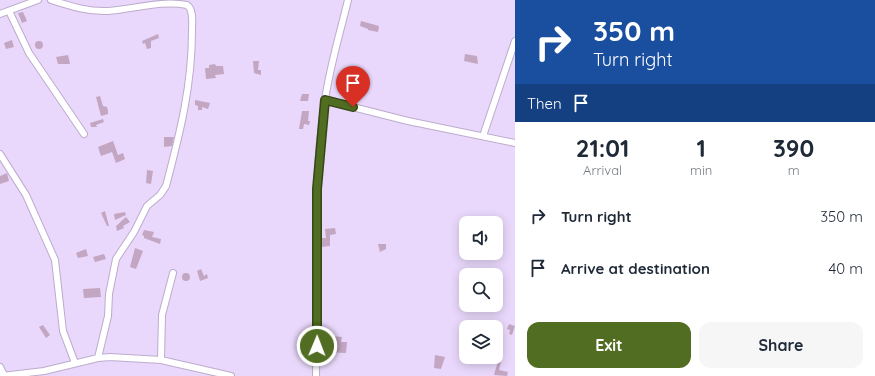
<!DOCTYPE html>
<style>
:root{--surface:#fff;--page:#f6f6f7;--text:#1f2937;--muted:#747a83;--accent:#516d21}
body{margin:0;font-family:Quicksand,sans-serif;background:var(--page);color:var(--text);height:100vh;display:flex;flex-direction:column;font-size:15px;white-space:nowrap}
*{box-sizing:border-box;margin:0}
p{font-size:13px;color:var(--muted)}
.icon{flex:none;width:22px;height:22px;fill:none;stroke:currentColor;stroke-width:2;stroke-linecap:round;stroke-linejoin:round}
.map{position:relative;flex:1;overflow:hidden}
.side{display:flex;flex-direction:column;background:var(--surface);width:360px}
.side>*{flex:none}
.hud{background:#1a4fa0;color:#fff;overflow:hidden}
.controls{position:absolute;left:459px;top:216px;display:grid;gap:8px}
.controls a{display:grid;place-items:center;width:44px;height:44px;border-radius:8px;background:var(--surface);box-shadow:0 2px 10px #0003;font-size:20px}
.pin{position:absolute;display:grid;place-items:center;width:34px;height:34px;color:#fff;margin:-41px -17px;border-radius:50% 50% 50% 0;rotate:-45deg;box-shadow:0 0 4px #0007}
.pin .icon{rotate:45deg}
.me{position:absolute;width:44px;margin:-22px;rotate:1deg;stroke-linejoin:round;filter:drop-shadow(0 0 3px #0008)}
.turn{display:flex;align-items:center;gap:14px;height:84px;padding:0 12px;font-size:18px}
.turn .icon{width:52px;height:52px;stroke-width:2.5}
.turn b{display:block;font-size:28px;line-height:34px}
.then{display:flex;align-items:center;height:38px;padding:0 12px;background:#0003;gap:8px;font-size:15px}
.eta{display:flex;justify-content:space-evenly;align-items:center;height:68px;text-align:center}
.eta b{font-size:24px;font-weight:800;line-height:28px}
.action{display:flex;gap:8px;margin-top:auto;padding:8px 12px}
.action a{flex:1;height:46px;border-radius:12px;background:var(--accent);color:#fff;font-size:16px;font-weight:800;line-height:46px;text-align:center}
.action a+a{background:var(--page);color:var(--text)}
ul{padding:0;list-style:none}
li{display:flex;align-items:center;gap:12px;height:52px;padding:0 12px}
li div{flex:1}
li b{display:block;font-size:15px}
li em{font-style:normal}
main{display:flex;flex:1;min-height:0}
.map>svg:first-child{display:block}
.building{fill:#c3a6c2}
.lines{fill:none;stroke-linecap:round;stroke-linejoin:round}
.minor-casing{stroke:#bcaccd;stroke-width:8}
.minor{stroke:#fff;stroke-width:6}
.route-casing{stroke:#354715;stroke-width:10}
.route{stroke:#516d21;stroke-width:7}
</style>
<main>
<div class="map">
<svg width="515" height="376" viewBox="0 0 515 376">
<rect width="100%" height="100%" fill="#e9d8fb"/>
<path class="building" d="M23,12L27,21L22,23L18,13Z
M361,21L379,26L378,32L368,30V29L360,26Z
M158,34L159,38L151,41V48L147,49L145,43L143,44L142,41Z
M12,40L14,47L6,49L4,43Z
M35 45a4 4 0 1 1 8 0a4 4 0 1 1-8 0Z
M465,54L477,56L478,64L464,61Z
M68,55L70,64H58L56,57Z
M253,61H259L258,70H261V75L254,73Z
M215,64L216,66H223L224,74L215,75L216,78L206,79L205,68H209V65Z
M302,94H309L308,101H300Z
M100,96L103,106L107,107L108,111V114L101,116L96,97Z
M195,100L210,103L208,109L202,107V110H198V106L195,105Z
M302,111H309L308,121H310L309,125L304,124L303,129H299Z
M103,119L104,122L96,125L97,127H91L90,123Z
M164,137H174L172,146L164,147Z
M113,141L118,155L123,153L125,159L116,163L112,152L101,156L98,147Z
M147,170L153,171L151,184L146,183Z
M7,173L9,181L0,184V176Z
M105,211L109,226H107L101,213Z
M125,212L126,215L115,220L114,214Z
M126,217L130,222L123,226L124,228L117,231L116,226Z
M335,228L336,234L330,235V246L321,247L320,238H326L325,229Z
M144,230L154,232L152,237L161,239L160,244L144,238V236L142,235Z
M378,244H386V249L380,252Z
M135,248L143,251L136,269L130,267Z
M86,249L88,256L78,258L76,253Z
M104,254L106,259L95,262L93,257Z
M201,269L204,276L207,274L208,278L200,281L197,271Z
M182 277a4 4 0 1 1 8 0a4 4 0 1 1-8 0Z
M100,288L101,297L84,298L83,289Z
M486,320L491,321L490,326L483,324L484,327H473Z
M509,324L515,326L512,335L509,334L510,330L507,329Z
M43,325L50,335L46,338L39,327Z
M332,336L342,337L341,342H347L346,353L325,352L326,338L332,339Z
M435,355L445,357L441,369L434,368Z
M498,361L501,362L499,370L508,372L507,376L494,375Z"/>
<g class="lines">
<g class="minor-casing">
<path id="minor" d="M51,0C70,6 88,12 108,11C135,9 161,0 187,5C194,10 192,23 192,31C192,86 180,133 166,186L160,195L147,206L134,232L116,259L109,294L108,316L98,358
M9,11L29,53L84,134
M0,14L38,0
M325,100L408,121L515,143
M483,136L515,41
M0,154L26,195L55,260L63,331L75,363
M161,360L162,315L173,273
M0,367L4,375
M2,376L44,371L98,358L110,357L161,360L231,376
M316,376C318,285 311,191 325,100C330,66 340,33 348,0"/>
</g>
<use href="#minor" class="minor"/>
</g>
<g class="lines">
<g class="route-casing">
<path id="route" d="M317,346V189L325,100L353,107"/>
</g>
<use href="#route" class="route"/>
</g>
</svg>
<div class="controls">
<a><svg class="icon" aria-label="sound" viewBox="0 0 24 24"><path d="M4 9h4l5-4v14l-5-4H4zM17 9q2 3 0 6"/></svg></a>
<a><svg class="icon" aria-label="search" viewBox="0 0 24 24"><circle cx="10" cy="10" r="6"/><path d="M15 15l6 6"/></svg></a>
<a><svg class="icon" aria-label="layers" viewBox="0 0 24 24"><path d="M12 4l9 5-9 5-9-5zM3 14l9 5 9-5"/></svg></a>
</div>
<div class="pin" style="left:353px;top:107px;background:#d93025"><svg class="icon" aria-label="arrive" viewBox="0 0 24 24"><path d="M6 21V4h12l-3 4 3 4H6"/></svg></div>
<svg class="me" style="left:317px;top:346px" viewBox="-20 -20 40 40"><circle r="17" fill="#516d21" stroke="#fff" stroke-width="3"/><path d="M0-11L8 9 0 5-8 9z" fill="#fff"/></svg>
</div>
<section class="side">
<div class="hud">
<div class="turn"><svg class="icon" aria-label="right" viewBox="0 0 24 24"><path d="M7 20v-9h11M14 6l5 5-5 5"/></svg><div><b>350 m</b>Turn right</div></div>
<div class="then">Then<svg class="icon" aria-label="arrive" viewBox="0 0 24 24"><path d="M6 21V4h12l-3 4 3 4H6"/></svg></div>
</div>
<div class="eta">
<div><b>21:01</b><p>Arrival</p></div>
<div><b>1</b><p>min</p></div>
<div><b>390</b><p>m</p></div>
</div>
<ul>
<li><svg class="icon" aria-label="right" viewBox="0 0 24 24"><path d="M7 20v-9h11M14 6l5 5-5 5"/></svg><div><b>Turn right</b></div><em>350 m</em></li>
<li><svg class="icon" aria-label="arrive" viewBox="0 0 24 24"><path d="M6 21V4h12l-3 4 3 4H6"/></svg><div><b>Arrive at destination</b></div><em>40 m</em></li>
</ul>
<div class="action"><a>Exit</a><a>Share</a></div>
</section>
</main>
